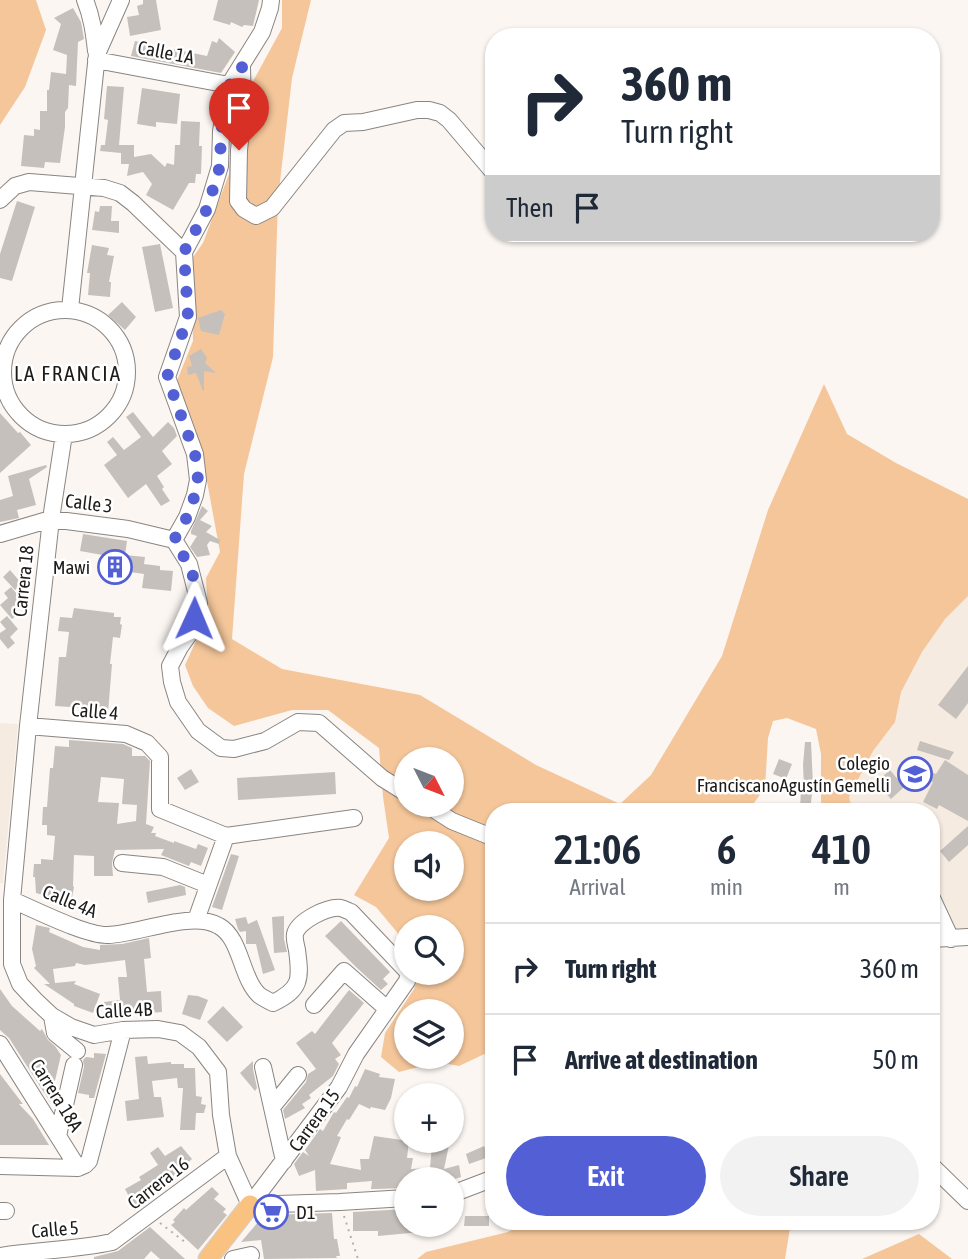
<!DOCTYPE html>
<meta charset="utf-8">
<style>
:root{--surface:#fff;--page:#f2f2f3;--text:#1f2937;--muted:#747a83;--line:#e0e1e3;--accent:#535fd5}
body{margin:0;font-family:"Asap Condensed",sans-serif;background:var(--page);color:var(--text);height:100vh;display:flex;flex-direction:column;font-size:26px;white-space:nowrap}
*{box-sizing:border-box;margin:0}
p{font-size:23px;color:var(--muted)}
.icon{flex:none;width:38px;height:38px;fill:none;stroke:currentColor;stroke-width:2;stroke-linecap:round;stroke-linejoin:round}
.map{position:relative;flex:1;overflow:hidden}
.side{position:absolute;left:485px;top:803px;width:455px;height:427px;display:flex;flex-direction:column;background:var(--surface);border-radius:28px;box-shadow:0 2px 5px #0004}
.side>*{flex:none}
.banner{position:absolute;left:485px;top:28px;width:455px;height:214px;border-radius:28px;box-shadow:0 2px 5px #0004;background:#fff;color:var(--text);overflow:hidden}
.needle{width:46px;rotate:132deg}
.tools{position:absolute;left:394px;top:747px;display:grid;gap:14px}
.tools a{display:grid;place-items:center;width:70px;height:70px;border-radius:50%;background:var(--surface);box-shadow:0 2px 5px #0004;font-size:35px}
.pin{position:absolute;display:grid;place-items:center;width:60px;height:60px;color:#fff;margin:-72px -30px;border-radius:50% 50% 50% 0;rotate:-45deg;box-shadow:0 0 7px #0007}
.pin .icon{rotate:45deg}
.me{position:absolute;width:77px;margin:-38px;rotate:1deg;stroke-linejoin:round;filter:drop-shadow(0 0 5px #0008)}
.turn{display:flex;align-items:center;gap:24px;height:147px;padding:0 21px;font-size:32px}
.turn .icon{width:91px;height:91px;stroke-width:2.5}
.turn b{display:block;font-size:49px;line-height:60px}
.then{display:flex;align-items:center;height:66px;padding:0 21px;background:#0003;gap:14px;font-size:26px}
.eta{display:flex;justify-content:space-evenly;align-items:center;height:119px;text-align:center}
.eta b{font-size:42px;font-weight:600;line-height:49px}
.primary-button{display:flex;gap:14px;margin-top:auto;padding:14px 21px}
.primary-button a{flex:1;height:80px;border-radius:42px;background:var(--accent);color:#fff;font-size:28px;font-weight:600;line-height:80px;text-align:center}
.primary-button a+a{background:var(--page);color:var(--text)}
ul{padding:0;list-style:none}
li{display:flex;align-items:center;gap:21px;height:91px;padding:0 21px;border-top:2px solid var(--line)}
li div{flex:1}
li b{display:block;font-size:26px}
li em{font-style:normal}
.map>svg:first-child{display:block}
.built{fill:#f6ebe1}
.green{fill:#f4c69a;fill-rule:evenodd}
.building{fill:#c5c0bc;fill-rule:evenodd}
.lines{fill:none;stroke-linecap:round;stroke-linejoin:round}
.minor-casing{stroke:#8a8581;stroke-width:18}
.major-casing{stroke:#d2d1d1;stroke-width:21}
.path{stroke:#b3afab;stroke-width:2;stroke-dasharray:2 5;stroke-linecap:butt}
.minor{stroke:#fff;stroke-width:16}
.major{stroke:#f9c280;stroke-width:19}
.route{stroke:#535fd5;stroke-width:12;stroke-dasharray:0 21.6}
.labels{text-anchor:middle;stroke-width:5;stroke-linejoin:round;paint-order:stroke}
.street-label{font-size:19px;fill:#1d1b19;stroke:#fff}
.poi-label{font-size:19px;fill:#1d1b19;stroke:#fff;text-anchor:end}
.neighbourhood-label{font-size:21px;letter-spacing:2px;fill:#1d1b19;stroke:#fff}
</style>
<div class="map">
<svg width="968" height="1259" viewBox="0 0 968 1259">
<rect width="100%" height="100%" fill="#fbf6f2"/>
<path class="built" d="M968,577V937L931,939V812H853L849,797L873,751L894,692Z
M0,723L18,724L3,883H0Z"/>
<path class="green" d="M0,0H36L46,30L25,87L0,125Z
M282,0H311L292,78L278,199L273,357L244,474L232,639L282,669L420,695L536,765L620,804L651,775L722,656L768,510L824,384L847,434L896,463L968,499V596L945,619L922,652L901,692L895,722L873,751L849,797L853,812H821V754L816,729L787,718L773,721L768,738L765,788L751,807L739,812H494L493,1050L459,1066L438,1062L399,1072L381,1057L385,1033L414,989L419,973H452V928H406V945L396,931L376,907L354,895L389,838L383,797L379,748L328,710H292L234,726L208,708L193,686L185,665L208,615L206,578L220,552L201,449L176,383L193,341L191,260L203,243L229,174L234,105L251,85L282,28ZM406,760H452V805H406ZM406,844H452V889H406ZM406,1012H452V1057H406Z
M524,1222H791L785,1259H417L426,1252L508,1232Z
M919,1234L952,1259H862Z"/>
<path class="building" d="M143,0H156L161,30L130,36L127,17L139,15L137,6L143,4Z
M218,0H259L253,26L244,25L242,27L231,22L230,25L213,20Z
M73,8L81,22L84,39L78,42L76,86L69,85L68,108L65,112V127L60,163L45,162L44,168L21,166L24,135L34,136V129L40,130V111H47V90H49L51,72L66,74L67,55L53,50L61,24L54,18Z
M219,38L235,52L221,73L131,56L135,41L207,56L212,41L217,43Z
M107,86L124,87L119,145H134V157L151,154L165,167L167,163L174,165L175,145H180L181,121L200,122L199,146H202L201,174H196L195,183H189L173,210L146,195L152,184L143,172L127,176L129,164H121V153L100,151L101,145H105L108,120L104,119Z
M142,88L180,94L177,124L156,122V127L137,124Z
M17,201L35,207L12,281L0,278V254Z
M100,206H112L111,221H119V233L92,230L95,211L99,212Z
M160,244L173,308L155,312L142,247Z
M92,245L109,248L107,255L114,256L109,282H111L110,297L88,295L90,273H87Z
M122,302L136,317L125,330L108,315Z
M221,310L225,314L219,335L201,331L198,318Z
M201,349L207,358L205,363L216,373L204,371V390L203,391L196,373L188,375L187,367L192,366L189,356Z
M133,412L153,437L168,422L174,428L177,436L162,451L172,464L157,476L164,487L162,489L170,501L161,506L146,484L128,498L104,465L117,455L107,442L113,437L124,450L141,437L126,417Z
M0,413L18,433L20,432L31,445L0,473Z
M46,465L47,467L29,479L36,505L17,510L19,518L0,522V500L13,496L8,476Z
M202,506L208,511L200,520L212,526L206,532L220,540L219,544L210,541L207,545L210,555L197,557L190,547L197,536L191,534V531Z
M83,534L127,541L125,555L145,557L144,564L160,566V570L173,571L171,591L142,588L144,574L122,571L121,582L105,579L108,556L80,551Z
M10,570L22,584L15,590L3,577Z
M11,587L22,600L13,608L19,614L12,619L0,605L8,598L4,593Z
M74,608L114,613V617H121L120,624L122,625L120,638L113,637L110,664H112L108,713L85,711L86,708L55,706L59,657H66L69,632L58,631L60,617L72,618Z
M7,616L18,629L10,637L15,643L8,649L0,639V633L6,629L0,622Z
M968,666V703L956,719L938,705Z
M69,740L123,744L132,748V756H145L150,761L146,824L154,827L151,833H156L155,836L174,843V841L196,849L198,844L208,848L201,866L191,862L189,866L161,855L164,849L115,850L112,863L113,876H94V856L74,855L73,886L74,887L71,903L36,893L35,877H33L34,864H41V859L53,860L55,836L47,835V825H42L43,807H47L50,768H53L55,746L69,747ZM101,777L124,779L122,804L137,805L136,821L117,824L119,803L98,802Z
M920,741L954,752L949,760L917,750Z
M805,742H811L813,785L810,811H800L801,787H804L803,765Z
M779,759L792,764L786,779L773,774Z
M945,760L968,775V821L939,805L937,809L923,802L933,782L926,779L929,771L936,774Z
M191,769L199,782L185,790L177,778Z
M890,770L904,787L891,799L876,782Z
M335,772L336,794L238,800L237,778Z
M968,826V845L949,862L940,851Z
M231,854L239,856L222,910L212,907Z
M180,885L185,887L186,895L148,903L146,892Z
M284,916V939L287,952L274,953L272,917Z
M246,917L248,924L257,920L275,970L263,974L256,944H246V931L240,932L238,929L235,919Z
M341,921L390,972L383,979L388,984L381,990L356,967L325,936Z
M36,925L50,928L49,932L83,947L100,950V945L122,944L149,938L151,958L144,959L147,992L161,991L162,1012L150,1013V1009L114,1012V1015L105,1016L104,1002L120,1000L118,977H127L125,960L85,965L76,963L75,966L53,969L55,983L76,981L74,984L100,994L93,1013L74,1006V1004L44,984H50L34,968L36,966L32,949Z
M0,989L12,1006L40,1031L42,1029L48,1040L55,1046L61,1055L50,1102L9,1038L0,1030Z
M349,990L364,1003L332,1043L341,1055L335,1059L339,1064L333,1076L309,1095L311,1098L302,1104L305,1108L285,1119L283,1110L306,1082L308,1074L316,1069L296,1043L312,1031L315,1034Z
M188,995L198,996L208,1000L200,1020L182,1014Z
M223,1006L243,1027L227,1042L207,1022Z
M94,1053L106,1054L94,1098H89V1095L78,1093L84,1067L83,1060L86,1057L94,1058Z
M147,1056L148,1064L171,1062V1064H184V1068H195L196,1096L202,1097L201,1104L206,1105L204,1113H196L195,1130H180L183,1088H178L177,1078L152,1081L154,1097H161L164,1117L127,1121L125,1101L139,1099L135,1057Z
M253,1061V1069L257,1088L255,1091L240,1073Z
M365,1069L380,1074L379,1077L395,1079L391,1098L385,1110L371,1107L370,1109L359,1104L349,1120L347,1119L337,1136L341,1137L330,1164L361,1170L360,1159H369L374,1136L409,1141L407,1158H413L411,1169L430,1168L432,1144L449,1145L444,1169L459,1165L461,1177L452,1180H406V1188L376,1189H371L372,1181L347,1183V1189L316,1191L315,1170L299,1176L294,1164L303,1152L309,1156L305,1150L320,1129L323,1131L334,1112L336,1113L347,1097L349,1098L355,1086L357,1087Z
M0,1074L23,1104H19L33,1119L49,1145H0Z
M181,1146L192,1159L176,1173L179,1177L136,1210L125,1189L141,1180L139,1177L158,1165L150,1153L158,1147L165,1156Z
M484,1146L489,1157L469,1164L466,1154Z
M212,1187L219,1194L214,1199L226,1209L223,1212L227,1215L198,1250L171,1225L175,1222L173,1220L184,1208L186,1210Z
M406,1209V1225H432V1231L378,1236V1231H353V1212Z
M332,1213L334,1239H337L340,1256H336L337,1258L264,1259L261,1240L241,1242L264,1215Z
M465,1216H489V1226H464Z
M150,1227L185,1259H160L151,1251L144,1259H94V1257L118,1251Z"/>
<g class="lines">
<g class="minor-casing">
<path id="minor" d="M85,0C92,17 94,33 96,51
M96,60L229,85
M242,67L243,112L239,150L238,201L244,209L256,216L272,208L334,130L344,123L363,122L417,110H429L440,113L449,120L494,173
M0,200L15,186L29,182L104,188L120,193L133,203L184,252
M70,309L97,54L121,0
M3 372a62 62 0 1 1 124 0a62 62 0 1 1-124 0Z
M64,434L51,519L28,726L12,900V964L20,984L35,1000L52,1016L71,1027L94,1035L123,1030L158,1029L180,1033L199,1047L218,1072L221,1115L228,1156L250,1205
M0,534L51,519L128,529L174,540
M174,540L187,517L195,495L198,480L195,454L167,377L188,317L184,252L207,209L220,166L221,131L229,85L262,32L270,8L271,0
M174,540L189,564L199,603L190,633L180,647L170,666L172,682L178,702L198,731L221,748L234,749L265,741L298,722L319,723L382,778L406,793
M28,726L126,734L147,743L160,757V809L226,836
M427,805L452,821L494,838
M226,836L354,818
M122,863L163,867L208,885
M931,896L951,939
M12,900C34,909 86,936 108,935C139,934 192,910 219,926C241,938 241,978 259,995C263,998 269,1001 273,1003C301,989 301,980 297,950C296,945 294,939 295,934C298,921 328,906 341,908C342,908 350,912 351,912L406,970
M196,920L226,836
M931,939L968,937
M314,1005L344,971L386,1008
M52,1016L55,1033L77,1051
M0,1044L78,1168
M263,1067L284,1161
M272,1107L298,1075
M58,1136L74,1065
M931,1165L968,1201
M0,1166L78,1168L85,1165L89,1161L123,1030
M452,1194L494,1178
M250,1205L339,1087L356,1054L407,981L409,973
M250,1205L340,1202L406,1198
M0,1211H6
M0,1256C37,1250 76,1250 112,1242L228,1156
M233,1259L251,1255"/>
</g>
<g class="major-casing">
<path id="major" d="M208,1259L250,1205"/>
</g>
<path class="path" d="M344,1216L358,1259
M160,1223L185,1242"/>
<use href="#minor" class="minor"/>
<use href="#major" class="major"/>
</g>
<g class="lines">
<path class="route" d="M194,618C204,588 189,565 174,540L187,517L195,495L198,480L195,454L167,377L188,317L184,252L207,209L220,166L221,131L229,86L242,67L243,112L239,150"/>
</g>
<defs>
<g id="building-ring" transform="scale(1.75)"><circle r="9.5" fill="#fff" stroke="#535fd5" stroke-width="1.5"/><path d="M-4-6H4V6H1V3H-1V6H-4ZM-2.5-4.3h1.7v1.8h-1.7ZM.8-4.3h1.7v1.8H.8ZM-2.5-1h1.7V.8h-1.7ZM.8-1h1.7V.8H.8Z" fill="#535fd5"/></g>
<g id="school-ring" transform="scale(1.75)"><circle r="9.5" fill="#fff" stroke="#535fd5" stroke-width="1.5"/><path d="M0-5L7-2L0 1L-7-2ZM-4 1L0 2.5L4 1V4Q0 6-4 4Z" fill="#535fd5"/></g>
<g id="supermarket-ring" transform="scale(1.75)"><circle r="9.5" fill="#fff" stroke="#535fd5" stroke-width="1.5"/><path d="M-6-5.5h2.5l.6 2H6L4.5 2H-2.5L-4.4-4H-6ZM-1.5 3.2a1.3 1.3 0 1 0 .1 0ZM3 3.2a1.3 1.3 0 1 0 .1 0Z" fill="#535fd5"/></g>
</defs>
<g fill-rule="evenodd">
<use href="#building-ring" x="115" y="567"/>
<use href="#school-ring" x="915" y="774"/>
<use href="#supermarket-ring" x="271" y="1212"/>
</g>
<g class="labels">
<g class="street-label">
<text transform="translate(166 52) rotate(11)" y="7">Calle 1A</text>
<text transform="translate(89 503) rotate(7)" y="7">Calle 3</text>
<text transform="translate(23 581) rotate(-84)" y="7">Carrera 18</text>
<text transform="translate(95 711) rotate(5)" y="7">Calle 4</text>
<text transform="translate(70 901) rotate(22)" y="7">Calle 4A</text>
<text transform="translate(124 1010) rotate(-3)" y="7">Calle 4B</text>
<text transform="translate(57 1095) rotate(58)" y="7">Carrera 18A</text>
<text transform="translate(314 1120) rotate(-54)" y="7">Carrera 15</text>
<text transform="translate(158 1183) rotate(-38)" y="7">Carrera 16</text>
<text transform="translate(55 1229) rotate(-5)" y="7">Calle 5</text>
</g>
<g class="poi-label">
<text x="90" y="574">Mawi</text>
<text x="890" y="770">Colegio<tspan x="890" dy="22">FranciscanoAgustín Gemelli</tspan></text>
<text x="296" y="1219" text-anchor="start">D1</text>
</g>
<g class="neighbourhood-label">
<text x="68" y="381">LA FRANCIA</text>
</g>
</g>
</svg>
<div class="tools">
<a><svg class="needle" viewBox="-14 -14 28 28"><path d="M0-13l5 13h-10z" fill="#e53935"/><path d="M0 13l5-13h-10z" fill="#747a83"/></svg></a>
<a><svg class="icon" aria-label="sound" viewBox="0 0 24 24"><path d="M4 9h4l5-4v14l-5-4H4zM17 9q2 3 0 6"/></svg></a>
<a><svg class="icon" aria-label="search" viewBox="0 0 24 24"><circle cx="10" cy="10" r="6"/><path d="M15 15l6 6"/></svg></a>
<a><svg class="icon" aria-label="layers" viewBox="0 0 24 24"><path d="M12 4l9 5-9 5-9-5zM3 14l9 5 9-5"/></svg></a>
<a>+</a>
<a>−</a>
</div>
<div class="pin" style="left:239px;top:150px;background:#d93025"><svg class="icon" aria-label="arrive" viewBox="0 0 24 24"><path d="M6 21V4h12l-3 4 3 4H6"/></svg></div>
<svg class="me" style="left:194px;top:618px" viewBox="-20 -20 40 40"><path d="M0-17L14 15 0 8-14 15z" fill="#535fd5" stroke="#fff" stroke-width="4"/></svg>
<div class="banner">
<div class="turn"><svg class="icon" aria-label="right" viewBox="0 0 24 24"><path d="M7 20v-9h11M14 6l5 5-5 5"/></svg><div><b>360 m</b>Turn right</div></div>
<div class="then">Then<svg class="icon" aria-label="arrive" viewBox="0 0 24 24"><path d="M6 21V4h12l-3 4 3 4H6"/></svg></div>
</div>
<section class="side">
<div class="eta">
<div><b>21:06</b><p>Arrival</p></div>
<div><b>6</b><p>min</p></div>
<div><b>410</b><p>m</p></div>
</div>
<ul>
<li><svg class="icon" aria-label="right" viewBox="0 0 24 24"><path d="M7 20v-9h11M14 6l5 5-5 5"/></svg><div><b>Turn right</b></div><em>360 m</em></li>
<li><svg class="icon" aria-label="arrive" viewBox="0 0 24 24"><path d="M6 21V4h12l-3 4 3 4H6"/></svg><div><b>Arrive at destination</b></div><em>50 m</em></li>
</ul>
<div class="primary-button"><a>Exit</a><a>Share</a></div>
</section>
</div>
